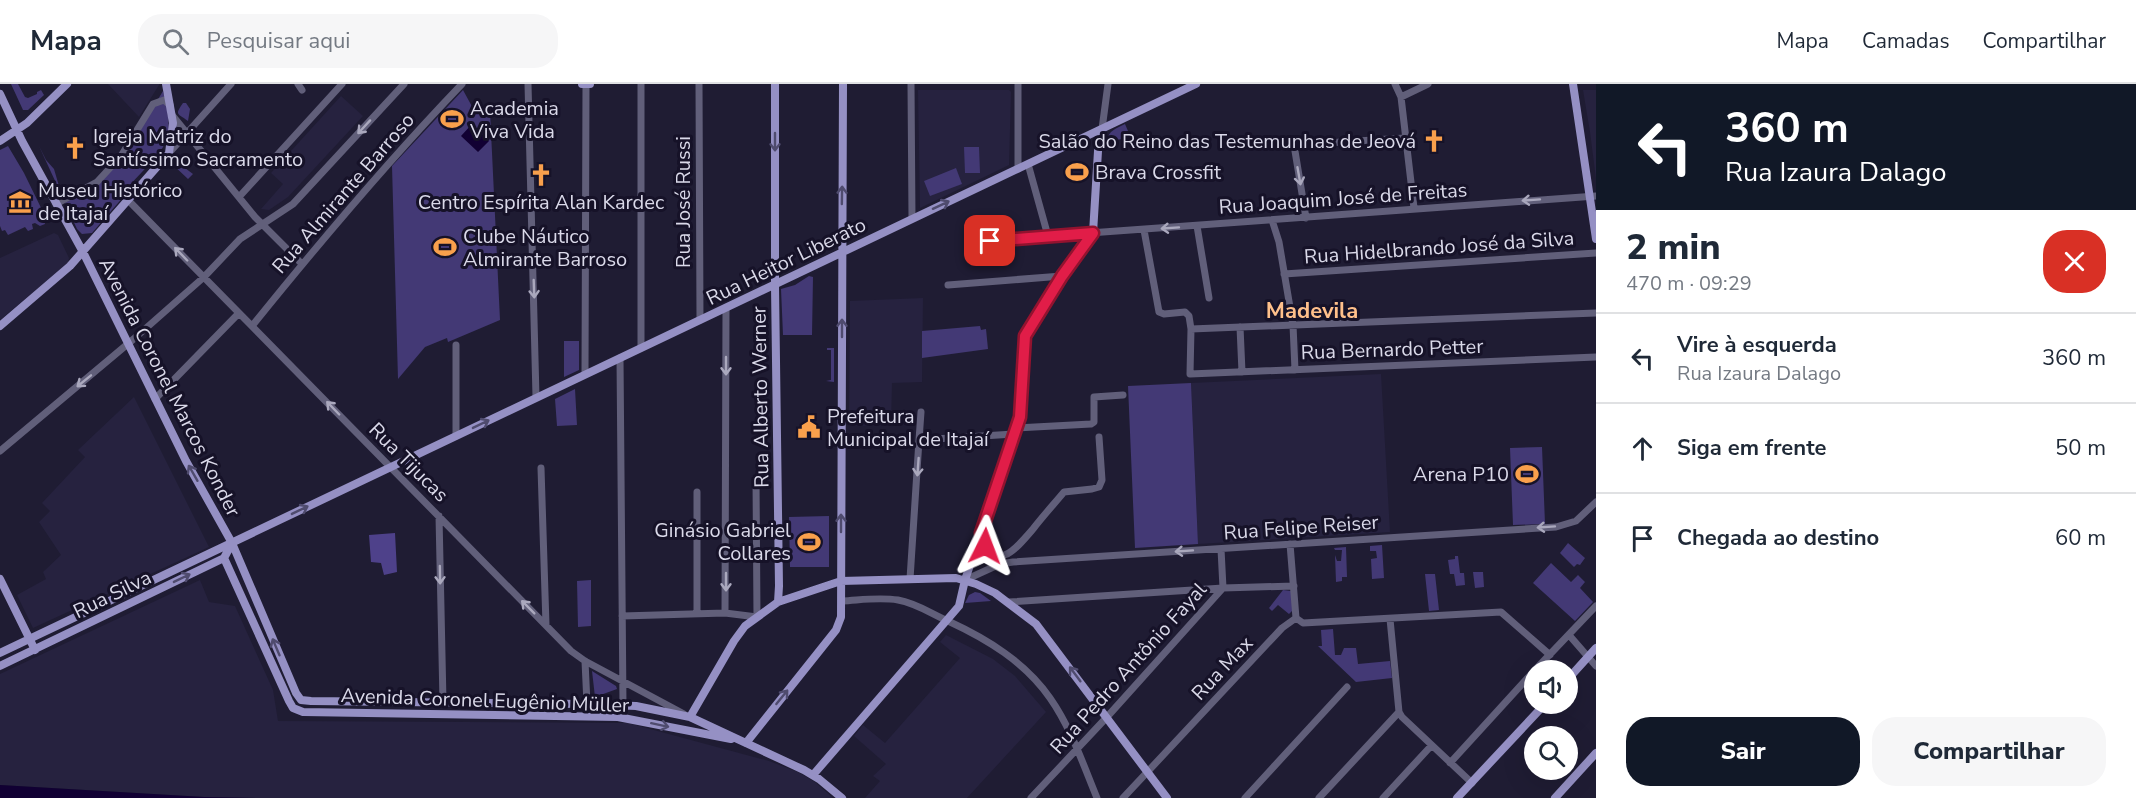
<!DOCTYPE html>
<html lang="pt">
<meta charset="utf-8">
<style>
:root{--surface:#fff;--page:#f6f6f7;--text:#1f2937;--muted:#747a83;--line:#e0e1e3;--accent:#111827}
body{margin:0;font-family:"Nunito Sans",sans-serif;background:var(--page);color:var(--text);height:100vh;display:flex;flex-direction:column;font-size:22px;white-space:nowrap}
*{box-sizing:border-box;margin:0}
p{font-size:20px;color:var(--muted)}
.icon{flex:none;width:33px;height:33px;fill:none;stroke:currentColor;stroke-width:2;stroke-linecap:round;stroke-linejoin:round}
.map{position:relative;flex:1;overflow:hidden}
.side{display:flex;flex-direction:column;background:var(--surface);width:540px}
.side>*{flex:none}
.top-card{background:#111827;color:#fff;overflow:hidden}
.fabs{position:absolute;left:1524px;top:576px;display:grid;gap:12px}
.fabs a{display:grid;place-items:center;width:54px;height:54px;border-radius:50%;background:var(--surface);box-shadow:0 6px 24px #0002;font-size:30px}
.pin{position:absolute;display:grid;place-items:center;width:51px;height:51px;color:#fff;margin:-26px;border-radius:12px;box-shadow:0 3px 9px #0006}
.me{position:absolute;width:66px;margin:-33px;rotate:3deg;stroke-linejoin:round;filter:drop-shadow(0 0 4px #0008)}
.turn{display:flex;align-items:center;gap:21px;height:126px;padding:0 30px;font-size:27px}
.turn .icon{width:78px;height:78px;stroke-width:2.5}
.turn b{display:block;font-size:42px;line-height:51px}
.round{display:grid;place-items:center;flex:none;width:63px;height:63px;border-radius:24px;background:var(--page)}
.overview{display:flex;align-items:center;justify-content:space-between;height:102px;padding:0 30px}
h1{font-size:36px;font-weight:800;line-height:45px}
.cta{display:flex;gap:12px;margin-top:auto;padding:12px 30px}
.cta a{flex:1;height:69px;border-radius:24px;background:var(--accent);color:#fff;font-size:24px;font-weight:800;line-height:69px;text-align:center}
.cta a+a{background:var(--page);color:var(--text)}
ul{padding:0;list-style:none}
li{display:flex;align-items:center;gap:18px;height:90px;padding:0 30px;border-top:2px solid var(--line)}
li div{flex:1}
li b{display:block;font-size:22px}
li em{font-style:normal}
header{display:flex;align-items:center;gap:36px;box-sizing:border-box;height:84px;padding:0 30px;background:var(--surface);border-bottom:2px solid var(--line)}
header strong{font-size:28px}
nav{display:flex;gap:33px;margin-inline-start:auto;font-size:21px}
.search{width:420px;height:54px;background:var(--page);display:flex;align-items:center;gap:15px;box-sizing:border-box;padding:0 21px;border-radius:24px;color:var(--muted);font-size:22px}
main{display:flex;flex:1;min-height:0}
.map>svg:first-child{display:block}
.built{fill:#26223f}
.green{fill:#433975}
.forest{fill:#4e418a}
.water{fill:#103}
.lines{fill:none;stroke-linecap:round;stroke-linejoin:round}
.minor{stroke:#615f7a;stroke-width:7}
.major{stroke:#9590c4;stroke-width:8}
.oneway{stroke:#aaa8bd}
.oneway2{stroke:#4f4b6e}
.route-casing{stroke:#92132f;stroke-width:15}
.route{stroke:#e11d48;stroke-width:10}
.labels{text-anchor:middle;stroke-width:6;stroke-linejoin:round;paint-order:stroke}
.poi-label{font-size:20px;fill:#dad9e9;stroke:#161228;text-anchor:start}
.street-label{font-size:20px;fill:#dad9e9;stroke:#161228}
.quarter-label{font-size:22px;font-weight:bold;fill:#ffc08b;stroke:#161228}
</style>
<header>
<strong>Mapa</strong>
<div class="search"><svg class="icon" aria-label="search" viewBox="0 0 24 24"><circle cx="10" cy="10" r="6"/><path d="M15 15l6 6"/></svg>Pesquisar aqui</div>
<nav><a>Mapa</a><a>Camadas</a><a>Compartilhar</a></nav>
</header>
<main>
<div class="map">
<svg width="1596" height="714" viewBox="0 0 1596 714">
<rect width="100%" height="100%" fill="#1f1c33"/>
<path class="built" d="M108,0H159V1L139,33Z
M918,6H1009L1011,8L1009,81L920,124Z
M1583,6H1596V95L1590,48Z
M341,12L363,32L288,113L269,126L261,125L283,100L271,89Z
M54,149L58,151L69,174L68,179L0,236V174Z
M923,214L922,298L892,299L891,341L849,342L850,217Z
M1381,290L1390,448L1198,460L1191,299Z
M134,313L209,463L33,544L17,511L46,495L43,488L61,471L39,438L50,427L42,419L85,373L78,366Z
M200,496L209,518L235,522L273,606L278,637L628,639L769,677L798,688L815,698L833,714H256L204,713L0,701V590Z
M946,551L993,575L1015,592L1046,628L967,714H865L880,697L873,692L886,680L854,652L863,641L885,659L960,574L940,558Z"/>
<path class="green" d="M11,0H18L25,13L28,14L37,10V8L41,6L44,11L28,26H23Z
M463,6L475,28L490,27L500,236L448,258L447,254L425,263L398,295L392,82Z
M163,7C177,62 164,63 130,101L131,104L92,149L82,150L77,145L65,119L95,102L154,22Z
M183,19H186L190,25L188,37C178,29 174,32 183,19Z
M1125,40L1131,54L1115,56L1114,62L1108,59C1106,47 1116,45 1125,40Z
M8,62L24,89L46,134L44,135L45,140L40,142L35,139L32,140L33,145L28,147L25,143L8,151L5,146L2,147L0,142V66Z
M39,62L46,76L54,85L59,102L70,111L62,112Z
M964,63H979L980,89H965Z
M175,72L177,78L193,90L188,95L170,78Z
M956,84L962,100L930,112L924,97Z
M809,192L813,193L812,251H783L781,205L795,201Z
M980,242L981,246L986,245L988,265L922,274V247Z
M564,257H579V286L564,293Z
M827,264H834V298L826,297L831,296V266H827Z
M1191,299L1198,460L1135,464L1128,302Z
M575,305L577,341L557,342L555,315Z
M1542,363L1545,440L1513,441L1510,364Z
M829,432V483H790L789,433Z
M1568,459L1585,474L1580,481L1577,480L1574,483L1560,469Z
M1382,461L1384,494L1372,495L1371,475L1377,474L1376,467H1370V462Z
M1346,463L1347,493H1342V497L1336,498L1335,471L1337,477H1341L1342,466H1335L1334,464Z
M1455,472H1458L1460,489H1464L1465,501L1456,502L1454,490H1450L1448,476L1455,475Z
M1551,479L1571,498L1578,491L1585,498L1580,504L1593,518L1575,537L1533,499Z
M1473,488H1483L1484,503L1475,504Z
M1425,490H1435L1439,526L1429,527Z
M591,496V542L578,543L577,497Z
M1283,506L1291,507L1293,526L1289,530L1278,521L1272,527L1269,524Z
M975,508L980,509L991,517L965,519L969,511Z
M1333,545L1335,571H1341L1344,564H1356L1358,580L1390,577L1392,594L1356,598L1318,562H1322L1321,546Z
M592,587L616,602L617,605L595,613Z"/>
<path class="forest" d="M395,449L397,488L384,491L381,479L371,478L369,451Z"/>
<path class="water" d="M472,40L489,57L478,68L461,52Z
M0,701L204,713L256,714H0Z"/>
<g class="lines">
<path class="minor" d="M298,0L302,6
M528,0L536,313
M699,0L700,236
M911,0L912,134
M1395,0L1401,13L1428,0
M1401,13L1414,124
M172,31L255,133L302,180
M1102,45L1108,0
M169,69L231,0
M1028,80L1048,152L1596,112
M1018,85V0
M239,113L342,0
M127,115L571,567L585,577L684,630
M56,120L97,98L121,72L153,20L164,16L170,21
M1306,134L1294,61L1405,54
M1272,136L1279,158L1293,241L1295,286
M1197,142L1209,214
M1144,146L1159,228L1164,230L1185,228L1189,232L1191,245L1190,290L1596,273
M990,157L1048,152
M1284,190L1596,169
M948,201L1062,192
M252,242C319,159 388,77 462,0
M1240,243L1242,288
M1191,245L1596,229
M641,264V0
M620,274L623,621
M585,290L586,0
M155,315L239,229
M1016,344L1091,340L1094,338V313L1123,311
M456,352V261
M919,356L921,328
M0,367L136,253L204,193L240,155L293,120L404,0
M541,384L546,541
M697,408V530
M439,432L443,618
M982,449C994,492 1016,465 1033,445C1043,432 1054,420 1064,408L1092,405L1099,403L1102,396L1099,353
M975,466L981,473L1000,480
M910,495L919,356L1014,350
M965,496L1000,480L1013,478L1556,443L1576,437L1596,418
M842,517C861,516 879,513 898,516C916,519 932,530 948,537C987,555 1025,578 1050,614C1071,644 1083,680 1097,714
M1009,518L1223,504L1294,502
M725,529L726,224
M622,532L725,529L757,533L756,394
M1296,534L1303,539L1501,528L1550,571
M1390,535L1399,628L1402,633L1472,699
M1569,551L1596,582
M585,577L587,620
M1535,586L1596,522
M1450,679L1534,587
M1031,714L1107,633L1223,504L1221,465
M1123,714L1282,544L1296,534L1290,460
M1245,714L1347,603
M1319,714L1399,628
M1383,714L1431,662"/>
<path class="major" d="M582,0H590
M775,0V202L779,502L778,518
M1573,0L1596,155
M0,10L22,57L83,168L186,377L232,459L296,609L301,616L311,617L587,620L636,622L690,633L804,686L819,695L842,714
M0,57L27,39L67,0
M0,242L70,182L169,69L173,39L166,0
M224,474L289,617L293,624L303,628L618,633L731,655
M0,495L35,566
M0,569L1196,0
M0,582L224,474L232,459
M1568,595L1596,564
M690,633L734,557L745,542L778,518L841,497L956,494L976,500L995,509L1036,540L1167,714
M746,659L836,546L841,533L843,0
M813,691L959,522L965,496L1020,333L1025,252L1062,192L1093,149L1098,67L1102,45
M1457,714L1545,620
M1555,714L1596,669"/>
</g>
<defs><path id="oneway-shaft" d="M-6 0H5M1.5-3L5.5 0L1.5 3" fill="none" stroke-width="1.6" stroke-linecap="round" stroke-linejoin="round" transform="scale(1.5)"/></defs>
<g class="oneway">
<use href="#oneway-shaft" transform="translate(364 43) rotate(133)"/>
<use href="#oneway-shaft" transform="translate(1299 92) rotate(80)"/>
<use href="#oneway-shaft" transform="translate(1531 116) rotate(176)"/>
<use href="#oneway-shaft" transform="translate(1170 144) rotate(176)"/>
<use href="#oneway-shaft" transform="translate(181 170) rotate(-134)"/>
<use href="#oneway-shaft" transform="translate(534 205) rotate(88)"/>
<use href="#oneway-shaft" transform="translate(726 282) rotate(90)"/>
<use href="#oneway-shaft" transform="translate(84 297) rotate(141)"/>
<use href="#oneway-shaft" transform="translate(333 324) rotate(-134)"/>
<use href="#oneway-shaft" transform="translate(918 383) rotate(94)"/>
<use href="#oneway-shaft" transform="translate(1546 443) rotate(176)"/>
<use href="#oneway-shaft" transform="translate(1184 467) rotate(176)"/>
<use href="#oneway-shaft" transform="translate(440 491) rotate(89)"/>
<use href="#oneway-shaft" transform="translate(726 498) rotate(90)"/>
<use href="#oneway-shaft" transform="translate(528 523) rotate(-135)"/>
</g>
<g class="oneway2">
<use href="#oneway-shaft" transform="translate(775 58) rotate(90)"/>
<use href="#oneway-shaft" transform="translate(842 111) rotate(-89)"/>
<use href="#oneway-shaft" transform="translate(941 121) rotate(-25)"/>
<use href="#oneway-shaft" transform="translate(842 244) rotate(-90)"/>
<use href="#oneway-shaft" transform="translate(481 340) rotate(-26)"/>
<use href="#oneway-shaft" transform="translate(193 389) rotate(-120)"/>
<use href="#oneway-shaft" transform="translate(300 426) rotate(-26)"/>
<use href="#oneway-shaft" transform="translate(841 439) rotate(-90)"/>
<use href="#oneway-shaft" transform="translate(182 494) rotate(-26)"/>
<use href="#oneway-shaft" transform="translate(276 563) rotate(-113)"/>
<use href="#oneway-shaft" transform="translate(1075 590) rotate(-127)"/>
<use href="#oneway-shaft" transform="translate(782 613) rotate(-51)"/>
<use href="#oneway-shaft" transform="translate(660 641) rotate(12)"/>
</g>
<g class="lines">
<g class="route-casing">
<path id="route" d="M985,462L981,449L1020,333L1025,252L1062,192L1093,149L990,157"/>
</g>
<use href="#route" class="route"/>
</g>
<defs>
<g id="stadium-bare" transform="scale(1.8)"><path d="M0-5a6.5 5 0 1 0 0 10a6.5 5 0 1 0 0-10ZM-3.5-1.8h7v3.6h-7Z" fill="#f9a04c" stroke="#161228" stroke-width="2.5" paint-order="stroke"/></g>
<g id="church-bare" transform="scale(1.8)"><path d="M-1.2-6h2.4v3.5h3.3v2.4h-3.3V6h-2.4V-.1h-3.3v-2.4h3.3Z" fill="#f9a04c" stroke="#161228" stroke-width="2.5" paint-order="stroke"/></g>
<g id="museum-bare" transform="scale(1.8)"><path d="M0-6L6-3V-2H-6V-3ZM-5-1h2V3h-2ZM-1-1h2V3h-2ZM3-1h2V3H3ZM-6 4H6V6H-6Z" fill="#f9a04c" stroke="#161228" stroke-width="2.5" paint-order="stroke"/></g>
<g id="civic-bare" transform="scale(1.8)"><path d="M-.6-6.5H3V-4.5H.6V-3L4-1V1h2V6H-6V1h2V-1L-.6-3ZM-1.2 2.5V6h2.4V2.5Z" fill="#f9a04c" stroke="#161228" stroke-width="2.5" paint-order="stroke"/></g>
</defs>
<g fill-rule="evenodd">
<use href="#stadium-bare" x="452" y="35"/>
<use href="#church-bare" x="1434" y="57"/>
<use href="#church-bare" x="75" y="64"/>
<use href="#stadium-bare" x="1077" y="88"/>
<use href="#church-bare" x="541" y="91"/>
<use href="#museum-bare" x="20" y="118"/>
<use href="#stadium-bare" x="445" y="163"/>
<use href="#civic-bare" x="809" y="343"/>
<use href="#stadium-bare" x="1527" y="390"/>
<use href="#stadium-bare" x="809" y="458"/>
</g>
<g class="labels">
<g class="poi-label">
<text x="470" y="31">Academia<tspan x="470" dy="23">Viva Vida</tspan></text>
<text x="93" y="59">Igreja Matriz do<tspan x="93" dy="23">Santíssimo Sacramento</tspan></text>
<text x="1416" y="64" text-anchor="end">Salão do Reino das Testemunhas de Jeová</text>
<text x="1095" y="95">Brava Crossfit</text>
<text x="38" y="113">Museu Histórico<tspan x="38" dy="23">de Itajaí</tspan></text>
<text x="541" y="125" text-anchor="middle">Centro Espírita Alan Kardec</text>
<text x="463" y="159">Clube Náutico<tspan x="463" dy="23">Almirante Barroso</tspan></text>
<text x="827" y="339">Prefeitura<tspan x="827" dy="23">Municipal de Itajaí</tspan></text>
<text x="1509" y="397" text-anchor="end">Arena P10</text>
<text x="791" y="453" text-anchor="end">Ginásio Gabriel<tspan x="791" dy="23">Collares</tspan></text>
</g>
<g class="street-label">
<text transform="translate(343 109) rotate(-49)" y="7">Rua Almirante Barroso</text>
<text transform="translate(1343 114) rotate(-4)" y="7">Rua Joaquim José de Freitas</text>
<text transform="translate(683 118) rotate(-90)" y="7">Rua José Russi</text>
<text transform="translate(1439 163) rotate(-4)" y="7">Rua Hidelbrando José da Silva</text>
<text transform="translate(786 177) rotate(-26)" y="7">Rua Heitor Liberato</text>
<text transform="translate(1392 265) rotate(-2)" y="7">Rua Bernardo Petter</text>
<text transform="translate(170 303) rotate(63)" y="7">Avenida Coronel Marcos Konder</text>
<text transform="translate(760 313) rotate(-91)" y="7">Rua Alberto Werner</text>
<text transform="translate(409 378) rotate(45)" y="7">Rua Tijucas</text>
<text transform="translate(1301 443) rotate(-4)" y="7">Rua Felipe Reiser</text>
<text transform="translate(112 510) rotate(-26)" y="7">Rua Silva</text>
<text transform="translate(1128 584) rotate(-48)" y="7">Rua Pedro Antônio Fayal</text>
<text transform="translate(1222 584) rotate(-47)" y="7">Rua Max</text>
<text transform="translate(485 616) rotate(2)" y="7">Avenida Coronel Eugênio Müller</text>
</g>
<g class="quarter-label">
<text x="1312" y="234">Madevila</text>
</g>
</g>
</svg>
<div class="fabs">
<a><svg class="icon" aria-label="sound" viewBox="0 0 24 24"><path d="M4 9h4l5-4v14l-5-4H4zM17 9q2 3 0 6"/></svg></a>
<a><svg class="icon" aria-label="search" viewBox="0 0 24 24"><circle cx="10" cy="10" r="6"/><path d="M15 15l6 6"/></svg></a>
</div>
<div class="pin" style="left:990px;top:157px;background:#d93025"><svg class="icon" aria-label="arrive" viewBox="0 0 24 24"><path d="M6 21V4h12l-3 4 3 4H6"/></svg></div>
<svg class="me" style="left:985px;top:462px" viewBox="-20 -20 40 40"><path d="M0-17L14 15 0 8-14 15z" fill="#e11d48" stroke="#fff" stroke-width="4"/></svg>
</div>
<section class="side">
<div class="top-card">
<div class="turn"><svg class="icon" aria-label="left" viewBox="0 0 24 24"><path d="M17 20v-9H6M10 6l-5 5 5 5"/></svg><div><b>360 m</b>Rua Izaura Dalago</div></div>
</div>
<div class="overview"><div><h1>2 min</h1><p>470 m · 09:29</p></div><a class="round" style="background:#d93025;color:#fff"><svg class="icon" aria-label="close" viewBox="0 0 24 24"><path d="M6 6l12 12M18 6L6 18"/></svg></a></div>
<ul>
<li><svg class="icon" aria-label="left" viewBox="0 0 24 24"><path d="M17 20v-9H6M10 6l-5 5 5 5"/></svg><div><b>Vire à esquerda</b><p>Rua Izaura Dalago</p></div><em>360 m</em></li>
<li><svg class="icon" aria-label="ahead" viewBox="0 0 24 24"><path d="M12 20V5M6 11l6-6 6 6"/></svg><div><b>Siga em frente</b></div><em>50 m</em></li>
<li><svg class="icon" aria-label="arrive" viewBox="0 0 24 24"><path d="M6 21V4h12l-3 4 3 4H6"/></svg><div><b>Chegada ao destino</b></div><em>60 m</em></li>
</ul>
<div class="cta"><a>Sair</a><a>Compartilhar</a></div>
</section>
</main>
